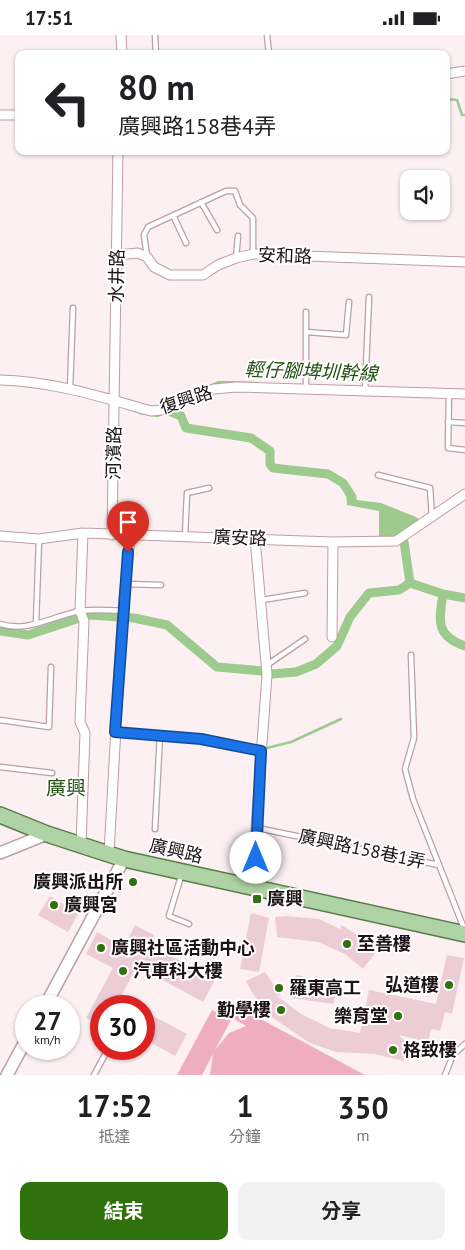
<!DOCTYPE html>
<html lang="zh-TW">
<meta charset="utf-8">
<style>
:root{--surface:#fff;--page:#f2f2f2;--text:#202124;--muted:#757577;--accent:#2e710d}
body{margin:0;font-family:"PT Sans","Noto Sans TC",sans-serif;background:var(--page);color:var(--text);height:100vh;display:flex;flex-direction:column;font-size:19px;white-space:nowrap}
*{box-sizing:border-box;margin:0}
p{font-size:16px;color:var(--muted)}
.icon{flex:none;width:28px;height:28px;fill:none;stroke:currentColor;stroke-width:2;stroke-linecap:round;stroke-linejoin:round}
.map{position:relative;height:1040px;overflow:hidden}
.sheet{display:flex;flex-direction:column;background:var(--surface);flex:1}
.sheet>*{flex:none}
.top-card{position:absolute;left:15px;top:15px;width:435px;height:105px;border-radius:10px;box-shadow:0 1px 4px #0004;background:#fff;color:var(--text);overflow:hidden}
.buttons{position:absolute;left:400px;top:135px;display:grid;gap:10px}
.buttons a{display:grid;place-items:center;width:50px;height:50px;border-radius:10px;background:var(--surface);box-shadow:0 1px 4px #0004;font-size:25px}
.speed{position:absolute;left:15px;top:960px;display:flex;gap:10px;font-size:25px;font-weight:700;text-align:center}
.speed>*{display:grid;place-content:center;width:65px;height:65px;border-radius:50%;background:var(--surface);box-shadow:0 1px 4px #0004;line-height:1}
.speed small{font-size:12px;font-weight:400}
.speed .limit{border:8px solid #d22;background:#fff;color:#111}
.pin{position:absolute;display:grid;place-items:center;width:42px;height:42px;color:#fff;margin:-51px -21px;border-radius:50% 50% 50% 0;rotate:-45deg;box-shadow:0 0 5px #0007}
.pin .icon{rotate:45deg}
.me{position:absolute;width:55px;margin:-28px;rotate:0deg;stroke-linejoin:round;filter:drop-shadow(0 0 4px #0008)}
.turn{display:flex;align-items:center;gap:18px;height:105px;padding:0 20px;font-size:22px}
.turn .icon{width:65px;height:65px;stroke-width:2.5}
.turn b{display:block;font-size:35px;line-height:42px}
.eta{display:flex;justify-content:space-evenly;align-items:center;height:85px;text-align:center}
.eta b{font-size:30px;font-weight:700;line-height:35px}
.cta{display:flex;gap:10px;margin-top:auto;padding:10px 20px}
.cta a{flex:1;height:58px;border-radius:10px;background:var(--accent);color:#fff;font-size:20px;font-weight:700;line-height:58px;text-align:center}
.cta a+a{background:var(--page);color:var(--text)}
.status{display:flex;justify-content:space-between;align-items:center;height:35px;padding:0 25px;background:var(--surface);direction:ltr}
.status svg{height:14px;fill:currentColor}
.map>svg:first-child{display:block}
.green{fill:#efaebf}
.water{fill:#9ccb8d}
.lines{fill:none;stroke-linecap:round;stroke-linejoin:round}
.stream{stroke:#9ccb8d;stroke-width:2.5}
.canal{stroke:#9ccb8d;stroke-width:9}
.building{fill:#eccdd5}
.service-casing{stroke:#bc9ea6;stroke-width:7}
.minor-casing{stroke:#bc9ea6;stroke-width:11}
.tertiary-casing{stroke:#bc9ea6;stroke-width:14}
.primary-casing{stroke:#597c4a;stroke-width:18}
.service{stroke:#fff;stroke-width:4.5}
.minor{stroke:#fff;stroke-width:9}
.tertiary{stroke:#fff;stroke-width:11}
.primary{stroke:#afd3a4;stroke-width:15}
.route-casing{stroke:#114b97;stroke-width:12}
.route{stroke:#1a73e8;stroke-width:9}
.poi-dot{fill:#2e710d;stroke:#fff;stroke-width:2}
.labels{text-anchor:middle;stroke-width:4;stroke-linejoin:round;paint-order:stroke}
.street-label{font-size:18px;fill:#1c1114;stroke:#fff}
.poi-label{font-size:18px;font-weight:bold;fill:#1c1114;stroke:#fff;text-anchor:start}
.water-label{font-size:19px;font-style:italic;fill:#234f12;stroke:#fff}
.quarter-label{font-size:20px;fill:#255015;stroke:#fff}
</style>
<div class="status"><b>17:51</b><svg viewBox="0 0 49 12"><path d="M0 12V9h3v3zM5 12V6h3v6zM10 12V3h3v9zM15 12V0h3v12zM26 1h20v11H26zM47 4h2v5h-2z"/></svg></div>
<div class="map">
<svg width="465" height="1040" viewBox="0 0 465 1040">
<rect width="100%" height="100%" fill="#fcf0f2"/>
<path class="green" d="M227,966L365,1040H210L213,1019L202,1040H177L212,975L231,985L215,1015L229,998L246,991L222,977Z"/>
<path class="water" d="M346,448L357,465L381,468L416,482L421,486L392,502H379V476L347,470Z"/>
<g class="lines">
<path class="stream" d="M446,64L457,65L462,80H465
M170,368L219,347L256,348
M140,378L158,381L162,379
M267,713L291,707L341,684"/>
<path class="canal" d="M169,376L181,381L186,393L251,403L270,416V429L273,433L328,439L343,448L352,462
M404,507L410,548
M410,548L443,559C439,585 435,601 465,611
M443,559L465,563
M0,596L28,600L89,580L134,583L167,590L217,632L263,636L272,639L296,637L316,629L337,611L350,582L369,558L399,555L410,548"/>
</g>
<path class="building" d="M50,861L78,879L68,897L38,880Z
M251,878L269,883L259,937L240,934Z
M286,881L319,884L340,894L341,890L345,892L374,911L371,914L376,917L363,934L345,919L318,907L277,902L275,882Z
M135,890L154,900L149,909L215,945L203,967L137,931L116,971H101V991L86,983L113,933L86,919L97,897L124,912Z
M447,920L464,923L452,979L445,977L440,996L431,994L428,1007L399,1000L412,1015L406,1019L404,1026L375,1019L336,1017L308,1007L273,983L253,959L246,946L265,937L281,961L276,960L301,979L330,993L360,998L369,955L436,969Z
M296,940L315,944V941L335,946V949H338L333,969L291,963Z
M144,976L187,999L175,1021L144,1004Z"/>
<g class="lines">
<g class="service-casing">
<path id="service" d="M155,0L156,19
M267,0L269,19
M201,167L217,195
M173,180L186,208
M147,221L144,200L148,192L226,156H235L240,170L253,183V219
M236,223L238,201
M306,297L346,300L349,267
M70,354L73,273
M306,354V277
M365,356L369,262
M449,359L448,413L465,415
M448,387L465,388
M378,440L430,453L432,482
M185,502L187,458L209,453
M126,549L161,550
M262,565L305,558
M0,589C27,598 53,581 80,576C94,574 109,575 123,576
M36,589L39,504
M411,620L414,703L405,734L413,764L465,896
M267,630L305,604
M0,685L49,692L51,632
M115,697L201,704L261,716
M0,732L52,738
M257,793L439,830
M155,794L160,700
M182,838L169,881L189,889
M94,1040L108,1014
M445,1040L453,1020L465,1009"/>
</g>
<g class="minor-casing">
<path id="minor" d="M121,0L122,19
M446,39L465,36
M0,80H19
M117,220L138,218L147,222L154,232L170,240H203L218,230L236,223L253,219L465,227
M0,345C52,346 101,362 151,376L161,375L214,354L236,352L465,359
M112,500L118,116
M0,501L39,504L83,498L333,507L396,506L465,459
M255,503L267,640L256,792L255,853
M332,602L333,507
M81,810L85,698L80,687L84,586L80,576L83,498
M109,818L122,586L130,501"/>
</g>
<g class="tertiary-casing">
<path id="tertiary" d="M0,818L47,799
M45,971L124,824
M7,1040L26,1005"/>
</g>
<g class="primary-casing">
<path id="primary" d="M0,780L47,799L124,824L465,899"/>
</g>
<use href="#service" class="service"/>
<use href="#minor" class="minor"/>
<use href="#tertiary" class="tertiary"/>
<use href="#primary" class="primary"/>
</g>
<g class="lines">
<g class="route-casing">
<path id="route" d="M128,517L115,697L201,704L261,716L256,823"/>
</g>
<use href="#route" class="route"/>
</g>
<g class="poi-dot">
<circle cx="133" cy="847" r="5"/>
<rect x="252" y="859" width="10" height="10" rx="2.5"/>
<circle cx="54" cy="870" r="5"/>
<circle cx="347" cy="909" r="5"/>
<circle cx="101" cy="913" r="5"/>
<circle cx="123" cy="936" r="5"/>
<circle cx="449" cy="950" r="5"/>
<circle cx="279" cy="953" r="5"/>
<circle cx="281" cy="975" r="5"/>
<circle cx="398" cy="981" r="5"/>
<circle cx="393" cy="1015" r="5"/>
</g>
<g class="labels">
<g class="street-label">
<text transform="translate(285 221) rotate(2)" y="6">安和路</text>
<text transform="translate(117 241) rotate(-89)" y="6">水井路</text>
<text transform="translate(186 365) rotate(-18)" y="6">復興路</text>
<text transform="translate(114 418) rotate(-89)" y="6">河濱路</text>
<text transform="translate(240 503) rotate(2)" y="6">廣安路</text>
<text transform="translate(362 814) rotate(12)" y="6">廣興路158巷1弄</text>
<text transform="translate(176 816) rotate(13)" y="6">廣興路</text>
</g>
<g class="poi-label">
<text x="123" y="853" text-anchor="end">廣興派出所</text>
<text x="267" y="870">廣興</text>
<text x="64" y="876">廣興宮</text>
<text x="357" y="915">至善樓</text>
<text x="111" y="919">廣興社區活動中心</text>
<text x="133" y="942">汽車科大樓</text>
<text x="439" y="956" text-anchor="end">弘道樓</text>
<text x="289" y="959">羅東高工</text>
<text x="271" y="981" text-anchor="end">勤學樓</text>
<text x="388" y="987" text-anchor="end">樂育堂</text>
<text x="403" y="1021">格致樓</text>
</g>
<g class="water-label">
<text transform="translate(311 336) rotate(2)" y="7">輕仔腳埤圳幹線</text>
</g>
<g class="quarter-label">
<text x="66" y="760">廣興</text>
</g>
</g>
</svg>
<div class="buttons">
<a><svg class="icon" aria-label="sound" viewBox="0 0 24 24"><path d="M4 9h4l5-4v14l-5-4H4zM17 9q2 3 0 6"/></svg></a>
</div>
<div class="speed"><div>27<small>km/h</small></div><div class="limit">30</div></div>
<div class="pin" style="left:128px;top:517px;background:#d93025"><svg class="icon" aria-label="arrive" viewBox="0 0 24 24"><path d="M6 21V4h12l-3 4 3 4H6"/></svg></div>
<svg class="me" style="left:256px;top:823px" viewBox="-20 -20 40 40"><circle r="19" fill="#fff"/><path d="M0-13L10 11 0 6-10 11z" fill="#1a73e8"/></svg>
<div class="top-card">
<div class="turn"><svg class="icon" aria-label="left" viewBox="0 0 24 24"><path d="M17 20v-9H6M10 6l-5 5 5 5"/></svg><div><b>80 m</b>廣興路158巷4弄</div></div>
</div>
</div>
<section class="sheet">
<div class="eta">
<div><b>17:52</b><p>抵達</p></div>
<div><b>1</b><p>分鐘</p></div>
<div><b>350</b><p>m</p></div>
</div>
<div class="cta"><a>結束</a><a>分享</a></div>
</section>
